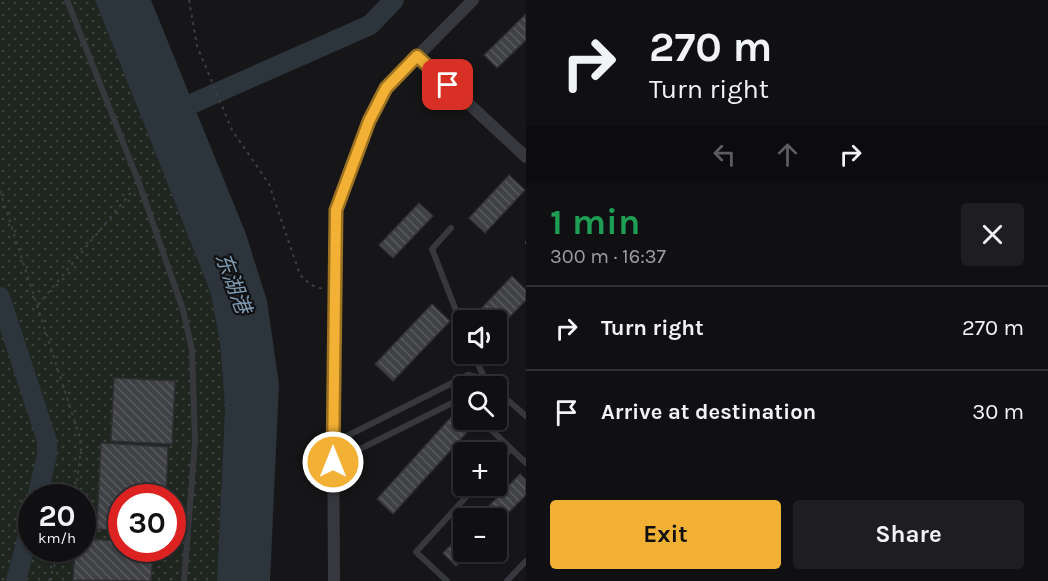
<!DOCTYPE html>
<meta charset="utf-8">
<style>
:root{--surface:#101012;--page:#1e1e20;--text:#f1f3f6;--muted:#9c9d9f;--line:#303032;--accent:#f2b134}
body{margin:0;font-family:Karla,"Noto Sans SC",sans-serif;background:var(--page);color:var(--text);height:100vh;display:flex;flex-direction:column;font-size:22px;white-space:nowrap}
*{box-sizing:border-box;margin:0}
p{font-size:20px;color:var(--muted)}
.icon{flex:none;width:33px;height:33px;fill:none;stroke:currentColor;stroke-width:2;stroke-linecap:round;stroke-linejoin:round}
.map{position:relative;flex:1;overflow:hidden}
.drawer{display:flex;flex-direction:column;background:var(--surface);width:522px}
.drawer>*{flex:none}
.guide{background:#101012;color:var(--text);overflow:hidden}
.buttons{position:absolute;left:453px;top:310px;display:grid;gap:12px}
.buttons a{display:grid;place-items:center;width:54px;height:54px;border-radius:6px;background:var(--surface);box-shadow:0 2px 4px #0004,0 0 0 2px var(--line);font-size:30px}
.speed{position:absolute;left:18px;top:484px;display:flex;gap:12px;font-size:30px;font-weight:700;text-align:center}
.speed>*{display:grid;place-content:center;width:78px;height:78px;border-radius:50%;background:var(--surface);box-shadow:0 2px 4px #0004,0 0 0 2px var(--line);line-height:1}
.speed small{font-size:15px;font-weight:400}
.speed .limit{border:9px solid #d22;background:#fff;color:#111}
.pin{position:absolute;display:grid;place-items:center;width:51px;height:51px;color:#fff;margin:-26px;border-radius:12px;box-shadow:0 3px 9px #0006}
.me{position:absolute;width:66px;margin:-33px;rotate:0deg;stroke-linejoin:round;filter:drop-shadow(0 0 4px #0008)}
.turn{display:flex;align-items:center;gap:21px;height:126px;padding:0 24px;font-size:27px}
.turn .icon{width:78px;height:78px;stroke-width:2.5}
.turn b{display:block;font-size:42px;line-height:51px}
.lanes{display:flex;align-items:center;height:57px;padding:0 24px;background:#0003;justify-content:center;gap:30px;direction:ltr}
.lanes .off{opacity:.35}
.round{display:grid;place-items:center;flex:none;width:63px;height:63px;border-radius:6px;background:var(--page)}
.overview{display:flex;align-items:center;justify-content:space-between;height:102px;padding:0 24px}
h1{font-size:36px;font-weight:700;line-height:45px;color:#1e9e55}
.primary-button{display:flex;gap:12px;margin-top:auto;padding:12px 24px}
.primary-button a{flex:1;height:69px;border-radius:6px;background:var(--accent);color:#111;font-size:24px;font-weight:700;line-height:69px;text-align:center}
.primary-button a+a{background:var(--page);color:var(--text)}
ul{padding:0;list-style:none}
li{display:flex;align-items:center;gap:18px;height:84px;padding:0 24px;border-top:2px solid var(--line)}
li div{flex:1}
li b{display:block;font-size:22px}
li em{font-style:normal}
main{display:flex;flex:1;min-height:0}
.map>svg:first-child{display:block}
.park{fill:url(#park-dots);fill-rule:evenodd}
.water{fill:#2c353c}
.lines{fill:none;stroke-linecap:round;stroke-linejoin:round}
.river{stroke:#2c353c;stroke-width:20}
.building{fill:url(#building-back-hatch);stroke:#303034;stroke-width:1.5}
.path{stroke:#3d3f44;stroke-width:2;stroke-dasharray:3 4.5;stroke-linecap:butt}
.service{stroke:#37383d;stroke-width:6}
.minor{stroke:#37383d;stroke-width:12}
.route-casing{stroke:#9d7322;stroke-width:15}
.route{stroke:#f2b134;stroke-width:10}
.labels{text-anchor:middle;stroke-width:4.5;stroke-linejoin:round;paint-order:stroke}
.water-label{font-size:21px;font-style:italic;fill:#7f9bb3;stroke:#111113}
</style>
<main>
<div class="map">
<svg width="526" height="581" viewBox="0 0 526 581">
<defs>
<pattern id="park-dots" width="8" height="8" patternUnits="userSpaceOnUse" patternTransform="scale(1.5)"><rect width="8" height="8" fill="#1e261f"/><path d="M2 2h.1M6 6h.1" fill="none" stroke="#3c433d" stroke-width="1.8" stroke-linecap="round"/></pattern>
<pattern id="building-back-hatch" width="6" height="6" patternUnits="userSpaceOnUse" patternTransform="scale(1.5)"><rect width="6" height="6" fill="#404145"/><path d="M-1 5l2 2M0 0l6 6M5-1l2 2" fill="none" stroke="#595a5e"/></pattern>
</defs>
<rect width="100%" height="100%" fill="#161618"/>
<path class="park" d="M0,0H95L211,294L220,343L225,408L217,581H0ZM32,498H82V549H32ZM122,498H172V549H122Z"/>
<path class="water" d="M95,0H151L246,234L267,301L279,384L270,581H217L225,408L220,343L211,294Z"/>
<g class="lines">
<path class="river" d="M171,113L370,25L394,0
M0,297L47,441V455L37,498
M16,581L32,520"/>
</g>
<path class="building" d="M526,14V40L497,68L484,55Z
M509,175L525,190L485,233L469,218Z
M419,203L433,216L393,258L379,245Z
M512,276L526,290V300L496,331V321H485L477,313Z
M432,304L450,321L393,381L375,364Z
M114,378L175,381L172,444L111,441Z
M452,416L468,431L393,514L377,499Z
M101,443L168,447L166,498H122V530L97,529Z
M520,474L526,480V495L496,525V519H476Z
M464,532V552H470L456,566L443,553Z
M82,539L122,541V549H153L151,581L73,580L75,549H82Z"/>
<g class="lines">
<path class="path" d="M189,0L197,46L232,130L269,184L300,275L311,285L326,290
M0,191L79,435L81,448L75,498
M526,241V248
M38,305L134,189
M49,581L60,549"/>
<path class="service" d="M67,0L139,183L183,310L192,350L195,442L184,581
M451,228L432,249L464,331
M473,354L485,379L493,387
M496,390L526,416
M481,420L526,463
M333,443L468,375L485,379L475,387
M334,462L464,397
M496,464L511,449
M447,581L416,552L476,486
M507,581L526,561"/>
<path class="minor" d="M417,56L526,157
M334,581L333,399L337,210L369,121L386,88L473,0"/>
</g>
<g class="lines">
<g class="route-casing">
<path id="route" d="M333,462L336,210L369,121L386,88L417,56L448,85"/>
</g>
<use href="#route" class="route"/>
</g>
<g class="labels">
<g class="water-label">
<text transform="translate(233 283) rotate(69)" y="7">东湖港</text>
</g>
</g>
</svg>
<div class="buttons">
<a><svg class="icon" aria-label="sound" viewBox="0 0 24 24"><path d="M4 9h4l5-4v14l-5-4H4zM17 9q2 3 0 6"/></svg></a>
<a><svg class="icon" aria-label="search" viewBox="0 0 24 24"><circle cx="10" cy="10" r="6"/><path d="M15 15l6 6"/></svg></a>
<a>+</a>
<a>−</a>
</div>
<div class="speed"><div>20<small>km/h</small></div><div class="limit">30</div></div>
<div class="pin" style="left:448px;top:85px;background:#d93025"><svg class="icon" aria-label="arrive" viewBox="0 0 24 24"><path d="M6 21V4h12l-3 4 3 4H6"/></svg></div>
<svg class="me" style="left:333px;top:462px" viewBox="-20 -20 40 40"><circle r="17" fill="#f2b134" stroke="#fff" stroke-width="3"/><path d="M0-11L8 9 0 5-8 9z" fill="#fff"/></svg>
</div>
<section class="drawer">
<div class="guide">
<div class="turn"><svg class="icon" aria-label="right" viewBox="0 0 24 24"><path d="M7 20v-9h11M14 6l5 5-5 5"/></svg><div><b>270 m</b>Turn right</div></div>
<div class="lanes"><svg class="icon off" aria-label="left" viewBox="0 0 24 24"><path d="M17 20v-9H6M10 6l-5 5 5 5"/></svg><svg class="icon off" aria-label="ahead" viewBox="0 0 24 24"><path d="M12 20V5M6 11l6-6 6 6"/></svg><svg class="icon" aria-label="right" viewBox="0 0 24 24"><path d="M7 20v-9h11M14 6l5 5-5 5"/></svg></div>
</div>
<div class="overview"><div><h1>1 min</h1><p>300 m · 16:37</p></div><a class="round"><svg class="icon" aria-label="close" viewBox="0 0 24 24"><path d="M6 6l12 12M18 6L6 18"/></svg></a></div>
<ul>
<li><svg class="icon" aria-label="right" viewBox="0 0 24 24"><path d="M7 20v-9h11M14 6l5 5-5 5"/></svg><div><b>Turn right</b></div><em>270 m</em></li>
<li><svg class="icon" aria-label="arrive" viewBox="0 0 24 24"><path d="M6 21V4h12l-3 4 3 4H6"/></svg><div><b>Arrive at destination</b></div><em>30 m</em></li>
</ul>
<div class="primary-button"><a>Exit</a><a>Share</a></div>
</section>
</main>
